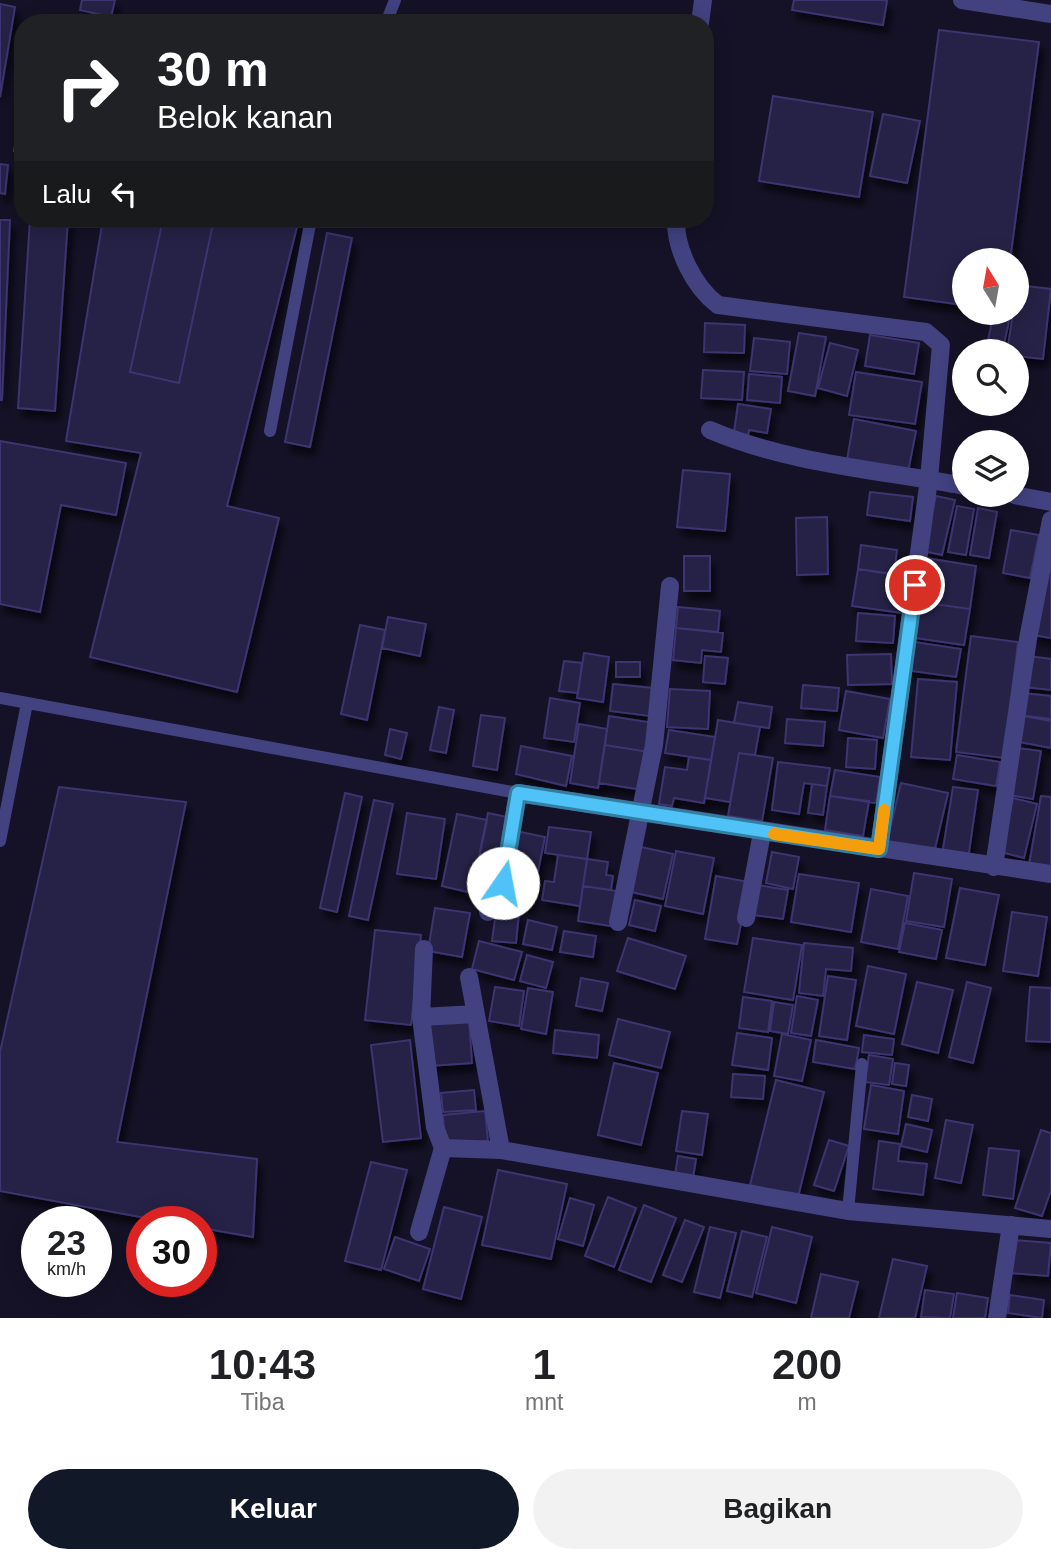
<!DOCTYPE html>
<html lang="id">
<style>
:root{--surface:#fff;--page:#f2f2f2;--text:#202124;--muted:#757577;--accent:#111827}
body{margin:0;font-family:Helvetica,sans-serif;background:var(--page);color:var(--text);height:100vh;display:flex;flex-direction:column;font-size:26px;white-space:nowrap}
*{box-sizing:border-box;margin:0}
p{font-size:23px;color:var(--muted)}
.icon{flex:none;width:38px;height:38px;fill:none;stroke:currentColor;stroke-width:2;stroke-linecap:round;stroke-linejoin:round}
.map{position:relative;height:1318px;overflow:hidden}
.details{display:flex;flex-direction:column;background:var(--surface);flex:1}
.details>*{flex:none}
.banner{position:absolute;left:14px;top:14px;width:700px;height:214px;border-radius:28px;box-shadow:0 4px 18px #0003;background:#202124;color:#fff;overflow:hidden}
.needle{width:46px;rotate:349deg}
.fabs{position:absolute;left:952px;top:248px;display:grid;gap:14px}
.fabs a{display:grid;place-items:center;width:77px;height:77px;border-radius:50%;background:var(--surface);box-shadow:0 4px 18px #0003;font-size:35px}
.speed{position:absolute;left:21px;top:1206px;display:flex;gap:14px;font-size:35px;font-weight:700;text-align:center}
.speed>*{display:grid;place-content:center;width:91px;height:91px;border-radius:50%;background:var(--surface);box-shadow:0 4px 18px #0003;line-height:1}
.speed small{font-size:18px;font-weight:400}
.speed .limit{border:10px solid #d22;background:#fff;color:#111}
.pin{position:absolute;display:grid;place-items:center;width:60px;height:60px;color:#fff;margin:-30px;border:4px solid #fff;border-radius:50%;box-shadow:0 2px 7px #0007}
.me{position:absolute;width:77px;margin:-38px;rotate:12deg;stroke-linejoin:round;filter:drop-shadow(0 0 5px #0008)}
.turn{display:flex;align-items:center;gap:24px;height:147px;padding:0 28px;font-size:32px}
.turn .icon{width:91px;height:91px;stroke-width:2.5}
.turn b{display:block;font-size:49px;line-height:60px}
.then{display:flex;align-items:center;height:66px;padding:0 28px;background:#0003;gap:14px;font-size:26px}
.eta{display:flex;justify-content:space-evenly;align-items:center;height:119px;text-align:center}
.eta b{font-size:42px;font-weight:700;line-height:49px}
.button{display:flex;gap:14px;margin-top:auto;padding:14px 28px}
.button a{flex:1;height:80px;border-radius:42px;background:var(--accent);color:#fff;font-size:28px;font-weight:700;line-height:80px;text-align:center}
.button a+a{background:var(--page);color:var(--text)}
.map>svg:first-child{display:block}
.building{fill:#262046;stroke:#3d3470;stroke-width:2;filter:url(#shadow)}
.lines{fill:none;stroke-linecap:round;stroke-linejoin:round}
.lane{stroke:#424281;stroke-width:12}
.street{stroke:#424281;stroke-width:18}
.route-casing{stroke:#337fa1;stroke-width:18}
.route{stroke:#4fc3f7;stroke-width:12}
.slow{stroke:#f59e0b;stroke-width:12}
</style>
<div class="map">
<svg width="1051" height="1318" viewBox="0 0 1051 1318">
<defs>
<filter id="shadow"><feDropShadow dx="4.5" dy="8" stdDeviation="3.5" flood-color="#0009"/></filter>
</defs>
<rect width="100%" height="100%" fill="#151227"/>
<path class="building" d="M82,0H115L111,17L80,10Z
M794,0H883L887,1L883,25L792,10Z
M0,4L15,7L0,97Z
M939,30L1039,42L1010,261H964V305L904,297Z
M773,96L873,112L859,197L759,181Z
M23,101V152L14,151Z
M883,114L920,121L907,183L870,176Z
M0,164L8,165L5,194L0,193Z
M30,219H68L55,411L18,408Z
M103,219H299L227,506L279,518L237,692L90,657L141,453L66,441Z
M163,219H214L179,383L130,372Z
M0,220H10L2,400H0Z
M327,233L352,238L310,447L285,442Z
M1017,285L1051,289L1043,359L1017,356V352H1007L1013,313H1017Z
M993,317L1009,321L1004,344L988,340Z
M705,323L745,325L744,353L704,352Z
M799,333L826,337L815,396L788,391Z
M870,335L919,343L914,374L865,366Z
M754,338L790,342L787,374L750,371Z
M830,343L858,350L847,396L818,388Z
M703,370L744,372L742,400L701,398Z
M856,372L922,382L915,424L849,415Z
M749,374L782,377L780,403L747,400Z
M738,404L771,409L767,433L749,430L747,441L733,439Z
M854,419L916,431L908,472L847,460Z
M0,441L126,463L116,515L61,505L40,612L0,604Z
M683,470L730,474L725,531L677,527Z
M870,492L913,497L910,521L867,515Z
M936,496L955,500L942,555L923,551Z
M957,506L974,509L966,555L948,552Z
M978,508L997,512L989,558L970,555Z
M827,517L828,574L797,575L796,518Z
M1011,530L1039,535L1030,578L1003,573Z
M1051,530V638L1032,635Z
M861,545L897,550L894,574L858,569Z
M684,556H710V591H684Z
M920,557L976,566L970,609L913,601Z
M858,569L908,577L902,613L852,606Z
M913,601L970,609L964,645L908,637Z
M678,607L720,611L718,632L676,628Z
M858,613L895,616L893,643L856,641Z
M388,617L426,624L420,656L382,648Z
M360,625L385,630L367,720L341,714Z
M676,628L723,633L721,652L702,650L701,663L673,660Z
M971,636L1018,642L1004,758L956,752Z
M908,641L961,649L956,677L904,670Z
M584,653L609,657L603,702L577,698Z
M891,654L892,684L848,685L847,655Z
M705,656L728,658L725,684L703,682Z
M1028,656L1051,659V690L1024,687Z
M564,661L582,663L578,693L559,691Z
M616,662H640V677H616Z
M918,679L957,682L950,760L911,757Z
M613,684L653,688L650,716L610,711Z
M803,685L839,688L837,711L801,708Z
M670,689L710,691L708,729L667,727Z
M846,691L890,699L883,738L839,730Z
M1022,693L1051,696V719L1019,715Z
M550,698L580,703L574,742L544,738Z
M738,702L772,707L769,728L734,723Z
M439,707L454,710L446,753L430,750Z
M481,715L505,718L497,770L473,766Z
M609,716L654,723L649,752L605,745Z
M1023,716L1051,721V748L1019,742Z
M787,719L825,722L823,746L785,743Z
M718,720L760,727L755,755L739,753L730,802L705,798Z
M579,724L607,729L598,788L570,783Z
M390,729L407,733L401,759L385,755Z
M669,730L715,737L711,760L665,753Z
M848,738L877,740L875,769L846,767Z
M605,745L649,752L643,790L599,783Z
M521,746L572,756L566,786L516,774Z
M1017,748L1041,751L1033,799L1009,795Z
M739,753L773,758L762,821L728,816Z
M957,755L1000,762L996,786L953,779Z
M689,757L711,760L704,803L674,798L672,806L659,804L665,767L687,770Z
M778,762L830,768L827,786L804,783L799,814L772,810Z
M835,770L880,777L876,803L830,796Z
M901,783L948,793L934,853L887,842Z
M812,784L827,786L823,815L808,813Z
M59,787L186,802L117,1142L257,1159L253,1237L201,1228V1222H167L0,1191V1052Z
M953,787L978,790L968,859L942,855Z
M345,793L362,797L337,912L320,908Z
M830,796L869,801L863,836L825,830Z
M1041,796L1051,797V868L1029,865Z
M1013,798L1037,804L1024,858L1001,852Z
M374,800L393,804L368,920L349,916Z
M407,813L445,819L436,879L397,874Z
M488,813L512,818L499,884L474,879Z
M457,814L487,820L472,893L442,886Z
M549,827L591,832L587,859L545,853Z
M516,831L545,837L531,906L503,901Z
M641,847L673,854L663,899L631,892Z
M676,851L714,858L703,914L665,906Z
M772,852L799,857L793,889L766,883Z
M558,855L587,859L580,906L542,900L545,881L554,882Z
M587,859L608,862L606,875L613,876L611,890L583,886Z
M914,873L952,879L944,927L906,921Z
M799,874L859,883L851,932L791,922Z
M716,876L749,882L737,944L705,939Z
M757,885L788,890L783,919L753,915Z
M583,886L616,891L611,926L578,921Z
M960,888L999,895L985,965L946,958Z
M871,889L908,896L898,949L861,942Z
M635,900L661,906L655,931L629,925Z
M435,908L470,913L462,957L428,951Z
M496,911L519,913L516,943L492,941Z
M1012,912L1047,917L1038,976L1003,971Z
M528,920L557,927L552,950L523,944Z
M905,923L942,930L936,959L899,952Z
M375,930L421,935L411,1025L365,1020Z
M564,931L596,936L593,957L560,952Z
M628,938L686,956L675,989L617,971Z
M753,938L802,945L793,1000L744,992Z
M479,941L522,952L514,980L472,969Z
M804,943L853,948L851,971L826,969L823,996L799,993Z
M527,955L553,962L546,988L520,981Z
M868,966L906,974L894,1034L856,1026Z
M828,976L856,980L847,1040L819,1036Z
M581,978L608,983L602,1011L576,1006Z
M917,982L953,990L938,1053L902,1044Z
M967,982L991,988L973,1063L949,1057Z
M495,987L524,991L519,1026L489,1021Z
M1030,987L1051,988V1042L1026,1041Z
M528,988L553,992L546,1034L521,1029Z
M797,996L818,1000L811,1036L791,1033Z
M743,997L772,1001L768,1032L739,1028Z
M774,1002L793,1005L788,1034L770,1031Z
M469,1018L472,1063L429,1066L425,1021Z
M618,1019L670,1032L661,1068L609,1055Z
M555,1030L599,1035L597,1058L553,1053Z
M737,1033L772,1038L768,1070L732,1065Z
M782,1034L811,1040L802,1081L774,1076Z
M864,1035L894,1039L892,1055L862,1052Z
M410,1040L421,1138L383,1142L371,1045Z
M816,1040L859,1048L855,1069L813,1062Z
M869,1055L893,1059L889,1085L865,1082Z
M614,1063L658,1073L641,1145L598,1135Z
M895,1063L909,1065L906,1086L892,1084Z
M733,1074L765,1076L763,1099L731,1097Z
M776,1080L824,1092L798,1197L750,1185Z
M871,1085L904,1091L898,1134L864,1129Z
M474,1090L476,1110L443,1112L441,1093Z
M912,1095L932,1099L928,1121L908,1117Z
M485,1111L488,1141L445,1144L443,1115Z
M682,1111L708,1114L702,1155L676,1151Z
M946,1120L973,1125L961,1183L935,1178Z
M906,1124L932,1130L927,1152L901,1146Z
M1041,1130L1051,1133V1190L1042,1216L1015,1208Z
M829,1140L849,1146L834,1191L814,1185Z
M879,1141L900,1144L898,1161L927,1164L923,1195L873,1189Z
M989,1148L1019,1151L1013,1199L983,1195Z
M678,1156L696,1159L693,1178L675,1175Z
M371,1162L407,1170L381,1270L345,1261Z
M498,1170L567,1184L551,1259L482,1245Z
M608,1197L636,1208L614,1267L585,1256Z
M570,1198L594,1205L583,1246L558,1239Z
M644,1205L676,1218L651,1282L619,1270Z
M444,1207L482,1217L461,1299L423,1289Z
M685,1220L704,1227L682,1282L663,1275Z
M710,1227L736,1233L720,1298L694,1292Z
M772,1227L812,1237L796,1303L756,1293Z
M742,1231L767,1237L752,1297L727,1291Z
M395,1237L430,1249L419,1281L384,1269Z
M1014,1240L1051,1243L1048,1276L1011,1273Z
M893,1259L927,1266L915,1318H879Z
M821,1274L858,1282L849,1318H811Z
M925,1290L954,1294L950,1318L921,1317Z
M957,1293L988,1298L985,1318H953Z
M1010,1295L1044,1300L1042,1318L1008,1313Z"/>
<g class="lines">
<path class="lane" d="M386,23L395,0
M270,431L311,219
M0,698L518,793
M0,841L27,703
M848,1211L862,1064"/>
<path class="street" d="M962,0L1051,14
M700,23L703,0
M676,219C675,249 694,287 718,305L926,332L941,345L929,479L879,849
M710,430C790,464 880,470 964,486
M1014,495L1051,502
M994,867L1028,639L1051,520
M488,912L503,883L518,793L1051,874
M746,918L762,833
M618,922L654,745L670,586
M424,949L421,1017L435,1127L443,1148
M469,977L501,1150
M421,1017L476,1014
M419,1232L443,1148L501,1150L848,1211L1051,1229
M997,1318L1011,1225"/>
</g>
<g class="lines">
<g class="route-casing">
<path id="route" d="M503,883L518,793L879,849L915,585"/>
</g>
<use href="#route" class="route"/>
<path class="slow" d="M774,834L879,849L884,810"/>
</g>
</svg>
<div class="fabs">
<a><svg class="needle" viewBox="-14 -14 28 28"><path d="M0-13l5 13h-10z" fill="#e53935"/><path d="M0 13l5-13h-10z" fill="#757577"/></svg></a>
<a><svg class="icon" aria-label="search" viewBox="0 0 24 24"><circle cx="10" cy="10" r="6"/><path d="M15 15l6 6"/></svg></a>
<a><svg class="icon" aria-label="layers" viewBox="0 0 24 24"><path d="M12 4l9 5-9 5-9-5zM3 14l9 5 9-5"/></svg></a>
</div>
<div class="speed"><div>23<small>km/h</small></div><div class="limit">30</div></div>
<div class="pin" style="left:915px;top:585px;background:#d93025"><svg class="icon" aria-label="arrive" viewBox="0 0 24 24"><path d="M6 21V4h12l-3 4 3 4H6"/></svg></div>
<svg class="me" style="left:503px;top:883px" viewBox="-20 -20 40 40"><circle r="19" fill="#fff"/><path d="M0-13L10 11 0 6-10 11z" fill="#4fc3f7"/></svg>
<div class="banner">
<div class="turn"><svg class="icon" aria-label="right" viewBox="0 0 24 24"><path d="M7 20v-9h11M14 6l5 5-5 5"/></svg><div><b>30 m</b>Belok kanan</div></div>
<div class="then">Lalu<svg class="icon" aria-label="left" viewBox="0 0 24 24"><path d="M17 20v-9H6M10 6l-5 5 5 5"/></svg></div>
</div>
</div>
<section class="details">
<div class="eta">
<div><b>10:43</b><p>Tiba</p></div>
<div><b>1</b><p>mnt</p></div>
<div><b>200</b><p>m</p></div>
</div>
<div class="button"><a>Keluar</a><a>Bagikan</a></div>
</section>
